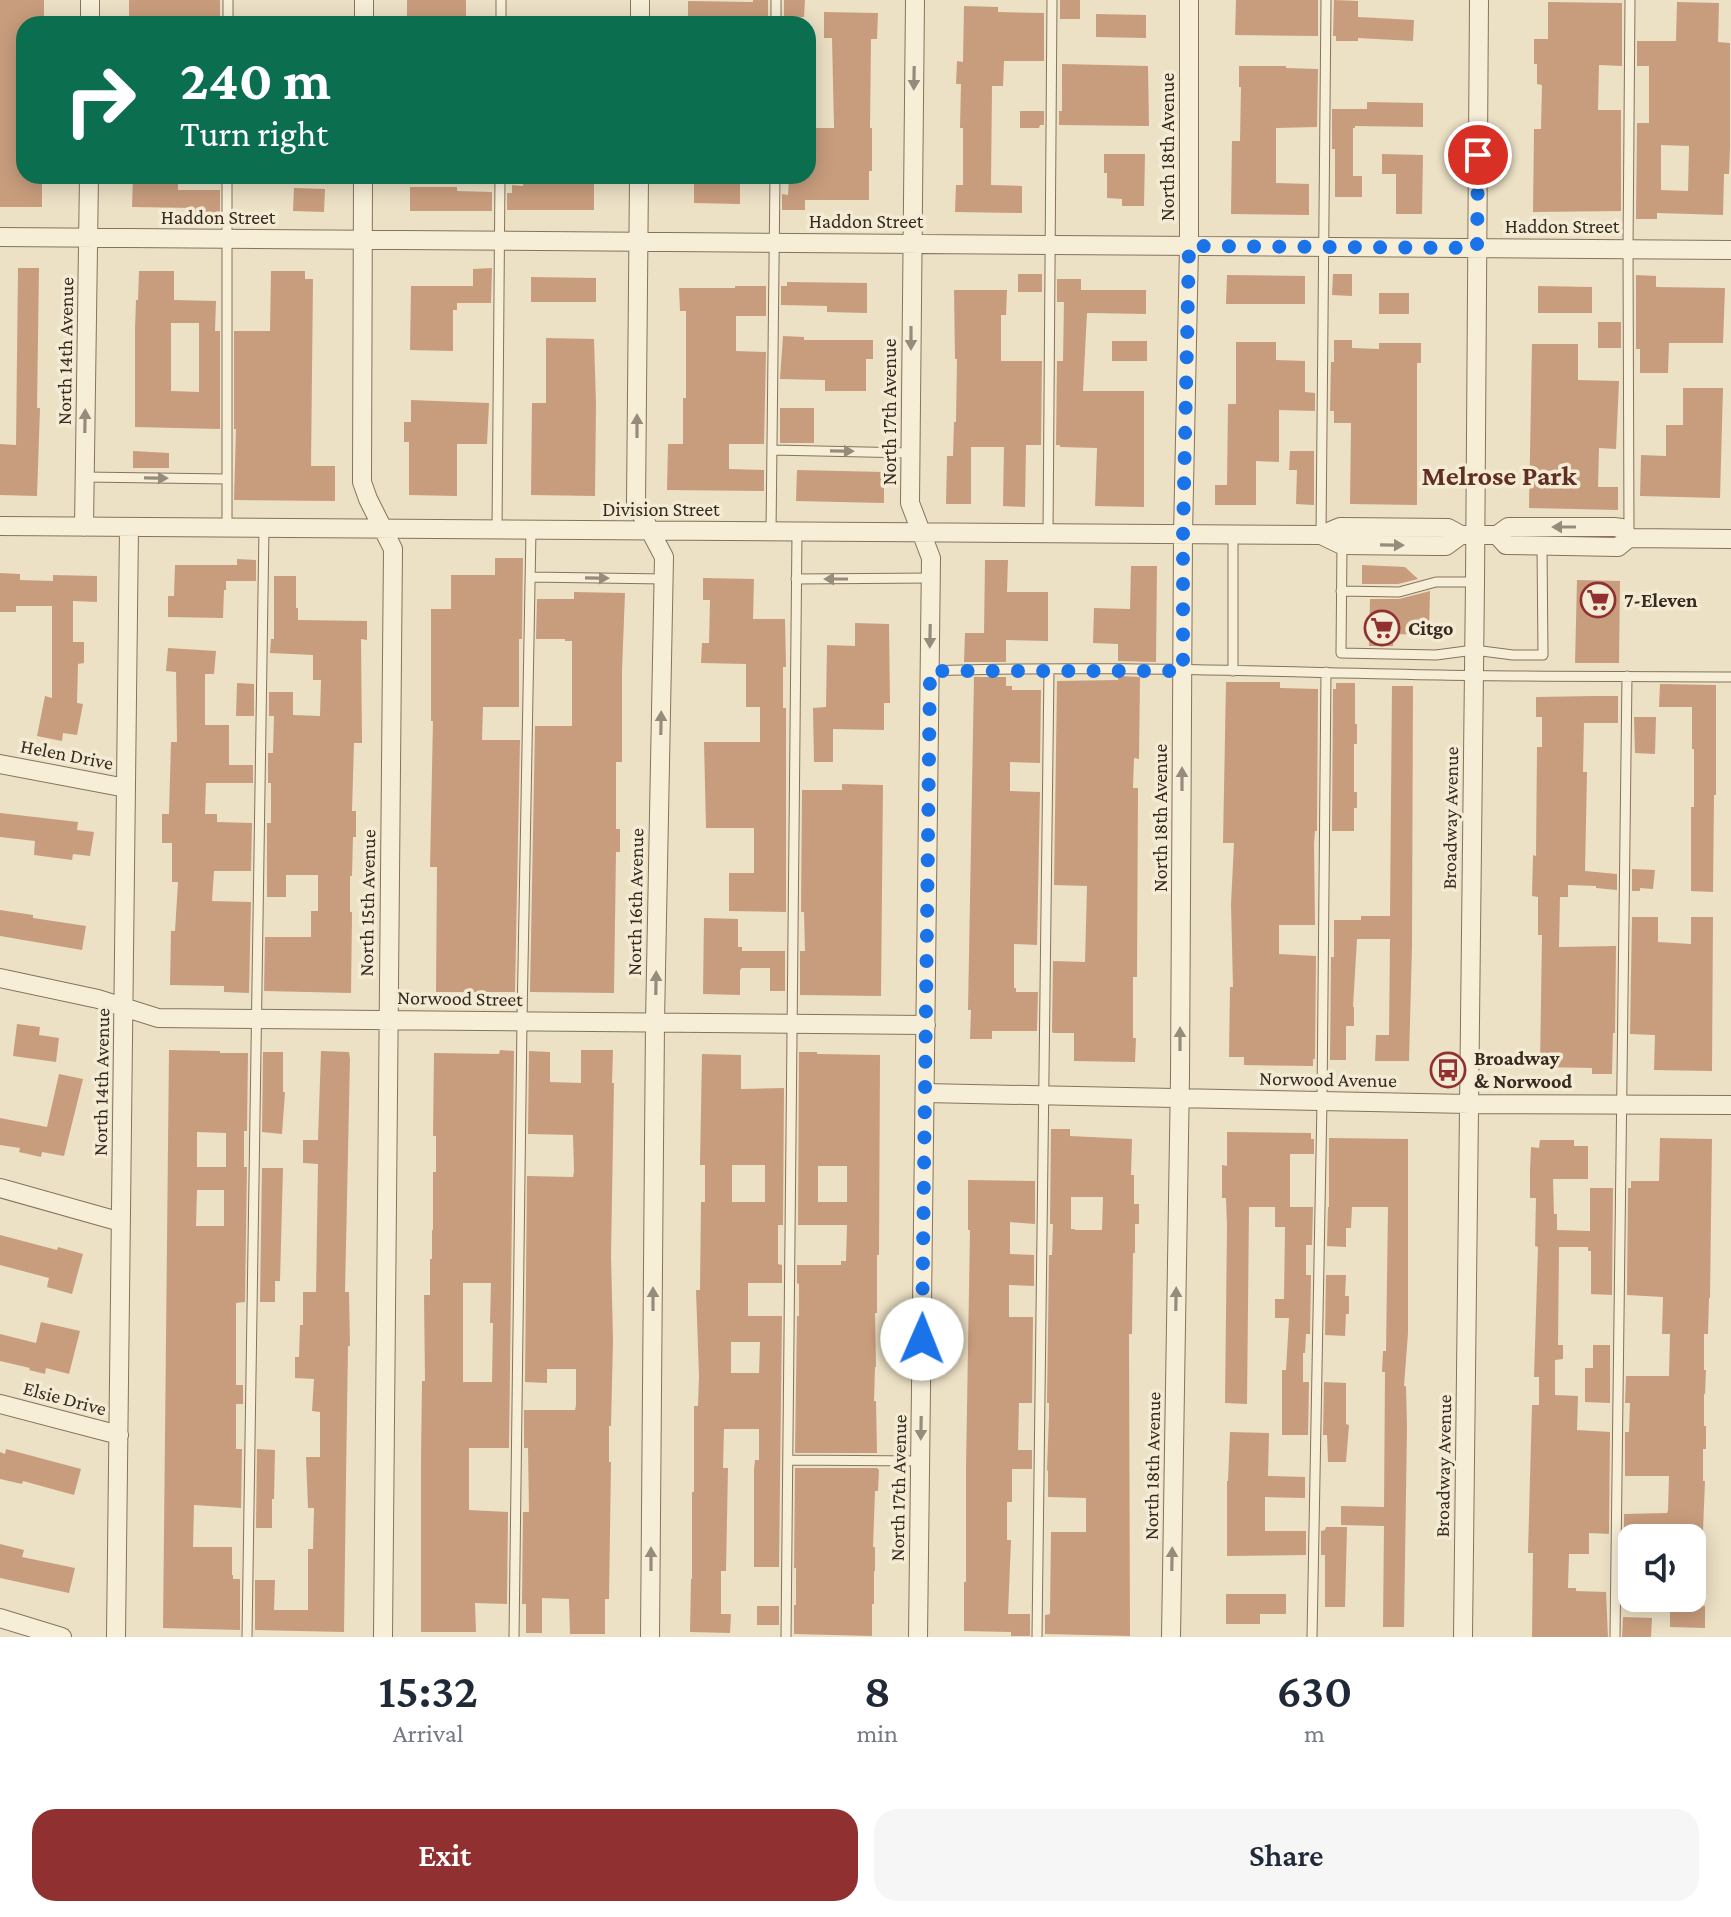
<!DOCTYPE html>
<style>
:root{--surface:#fff;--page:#f6f6f7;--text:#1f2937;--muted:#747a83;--accent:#913030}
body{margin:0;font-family:"Crimson Pro",serif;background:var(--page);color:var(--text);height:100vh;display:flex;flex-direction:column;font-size:30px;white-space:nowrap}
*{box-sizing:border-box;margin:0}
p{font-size:26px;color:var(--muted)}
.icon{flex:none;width:44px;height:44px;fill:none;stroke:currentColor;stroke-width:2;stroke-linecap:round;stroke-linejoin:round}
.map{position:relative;height:1637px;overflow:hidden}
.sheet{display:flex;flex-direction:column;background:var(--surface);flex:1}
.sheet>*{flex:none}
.banner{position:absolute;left:16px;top:16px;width:800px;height:168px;border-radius:24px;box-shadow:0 4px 20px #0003;background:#0b6e4f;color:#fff;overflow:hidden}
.tools{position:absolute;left:1618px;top:1524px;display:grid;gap:16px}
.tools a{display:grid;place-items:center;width:88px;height:88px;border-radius:16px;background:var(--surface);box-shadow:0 4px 20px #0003;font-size:40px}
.pin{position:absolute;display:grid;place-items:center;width:68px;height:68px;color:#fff;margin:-34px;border:4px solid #fff;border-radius:50%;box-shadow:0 2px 8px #0007}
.me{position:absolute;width:88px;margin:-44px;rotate:1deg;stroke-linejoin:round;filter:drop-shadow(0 0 6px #0008)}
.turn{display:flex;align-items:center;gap:28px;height:168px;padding:0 32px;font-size:36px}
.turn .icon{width:104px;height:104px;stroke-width:2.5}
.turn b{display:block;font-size:56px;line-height:68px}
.eta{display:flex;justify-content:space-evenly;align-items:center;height:136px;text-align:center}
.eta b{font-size:48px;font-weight:600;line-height:56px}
.primary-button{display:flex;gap:16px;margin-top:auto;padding:16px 32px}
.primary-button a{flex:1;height:92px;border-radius:24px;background:var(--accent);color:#fff;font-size:32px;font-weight:600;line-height:92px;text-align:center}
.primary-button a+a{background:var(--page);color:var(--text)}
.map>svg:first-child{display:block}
.building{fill:#c89d7d;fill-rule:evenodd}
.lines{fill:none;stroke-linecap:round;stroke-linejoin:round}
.service-casing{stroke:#86735c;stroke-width:11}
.minor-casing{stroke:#86735c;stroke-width:20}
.service{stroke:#f7eed8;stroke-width:9}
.minor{stroke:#f7eed8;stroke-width:18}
.oneway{fill:#978c7c}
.route{stroke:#1a73e8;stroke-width:14;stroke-dasharray:0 25.2}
.labels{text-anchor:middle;stroke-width:7;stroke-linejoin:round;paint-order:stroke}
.street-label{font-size:20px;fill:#372b1f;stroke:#f4ebd4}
.poi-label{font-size:20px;font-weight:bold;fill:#372b1f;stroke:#f4ebd4;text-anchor:start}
.district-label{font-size:28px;font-weight:bold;fill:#612f21;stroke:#f4ebd4}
</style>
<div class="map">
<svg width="1731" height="1637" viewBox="0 0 1731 1637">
<rect width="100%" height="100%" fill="#ece1c5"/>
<path class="building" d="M0,0H44V22H24V176H42V207H0Z
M129,0H220V18H179V23L129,22Z
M407,0H466V24H407Z
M753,0H768V20H729V24H688V1L753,2Z
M784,0H805L804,17H784Z
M1060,0H1080V19H1060Z
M1236,0H1318V36L1235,35Z
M1334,0L1358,1V17L1414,20L1413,41L1358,38V41H1336V36H1333Z
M1548,2L1622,3V66L1599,65L1598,110H1621V211L1533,212L1534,129H1541L1542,85L1537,84V64H1534V39H1548Z
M1677,2L1719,3L1718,42L1730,43V147L1729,174H1724L1723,215L1657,213V219H1636L1637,123H1649V66H1637V41H1676ZM1661,145L1689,146L1688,191L1661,190Z
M964,6L998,7V12L1044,13V61H1004L1003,86H992L991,185L1022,186V213L955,212L956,185H963V128H960L961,84H956L957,61L963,62Z
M824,12L878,13L877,39H871L870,128H872V171H869V200H805V210H782V194L788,195L789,178H806V176L811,175V128H834L832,38H824Z
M1096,14L1146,15V38L1096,37Z
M1062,64L1148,66L1149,126L1059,125V111H1062Z
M1239,66H1286V68L1318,69L1317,127L1276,128V183L1309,184V215L1231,214L1232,141H1240L1241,87H1239Z
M1367,102L1423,103V127L1355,126V128H1353V176H1362V197H1335V149H1332V109H1367Z
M1020,111H1044V125H1040L1039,128H1020Z
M1104,154H1145L1144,206H1122V199L1107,198V173H1104Z
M1382,154L1423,155L1422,214H1396V174H1382Z
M133,176H170V179H178V190H220V213H195V208L132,207Z
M523,176H594V210H507V193H512V185L523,186Z
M694,179H740V204L694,203Z
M410,187H457V191L492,192V211H410Z
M294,188L325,189L324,212L293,211Z
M18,268H39L37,408H40L37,496L0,495V444L16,445Z
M492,268L491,303H457V310H453V351L410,350L411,286H473V269Z
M139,271H174V300L216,301L215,331H220V429L135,427V329L136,300H138ZM171,323H199V392L171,391Z
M271,271H305V279H313L311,466H335V501L234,500L236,429H234V331H270Z
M1018,274H1042V292H1018Z
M1333,274H1352V296L1332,295Z
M1227,275L1305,276V304H1226Z
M1636,275L1656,276V287L1725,288L1723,343H1669L1668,373H1640V349H1636Z
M531,277L596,278V302H531Z
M1057,279H1081V290H1146V314L1087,313L1083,391H1144V507L1095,506L1097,448L1060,447V445H1056L1057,361H1063L1064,302H1057Z
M787,282L867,283V313L827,312V306L781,305V286H787Z
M735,286H766V316H736V351L766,352L764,444H729V469L764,470V491L667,490L668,444H683V398H686V311H680L679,288H735Z
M1538,286L1592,287V313H1538Z
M954,290H1007L1006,315H1001V361H1042L1041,445H1026L1025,507L1003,506L1004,447H971V504H946L947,456H953L954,422H956L957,359H955Z
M1379,293H1409V314H1379Z
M1598,322H1621V348H1598Z
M783,336L804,337V340H873V359H866V391H825V380L780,379Z
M546,338L594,339L596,404L595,496L531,495L532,403H546Z
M1334,340H1352V348L1379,349V343H1421V363H1417V505L1350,504L1351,423H1334V411H1330L1331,362H1334Z
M1112,341H1147V361H1112Z
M1236,342H1276V360L1305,361V392L1315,393V411L1279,410V462L1256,461V505H1215V485H1227L1228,404H1236Z
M1532,344H1578V380L1619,381L1616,449L1599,448L1598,487H1618V510L1529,508Z
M1683,388H1723L1720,498L1640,496L1641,455L1666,456V425H1683Z
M411,400L489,403L487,444H457V496L409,495V442H404V422H411Z
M780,408H814V443H780Z
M133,451L169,453V468H133Z
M1290,451H1314V505L1296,504L1297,470H1289Z
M797,470L884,472V503L796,501Z
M495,558H523L522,639H519V707H483L482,740H520L515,992H436L437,867H430L433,721H431V609H451V575H495Z
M237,559L256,560V581H226V590H224L223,618L168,617V596H174L175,565H237Z
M985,560H1008L1007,592H1048V641L1006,640V662H964L965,633H984Z
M1362,565L1405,567L1418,579L1398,584H1362Z
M1131,566H1157L1156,662L1118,661V644L1093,643L1094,608L1130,609Z
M0,573L20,574V580L53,581V575L97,576V602L73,601V642H84V663L78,664L77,703L83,704L77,735L63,733L62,741L37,736L45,696L52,698V606H16V612H0Z
M274,576H296V608H298V620L367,621V640L361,639L362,743H354L352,811H356V837H353L352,876H350V912H352L351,993L264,991L265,937H311V911H318V875H286V897H267V823H271V783H268V753H273L274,716H269V692H293V715L320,716L321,680H313V655L270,653L271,639H274Z
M703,578L754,579L753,619H785L786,667H783V708H786V912L729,911V873H754V828H706L704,742H760V707H746V664L701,663L702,643H709L710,600H703Z
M1577,580L1620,581L1619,663H1575Z
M1430,591L1429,635L1394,634L1393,646H1369L1370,599H1399Z
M574,592L625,593L622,671V762H616V829H620V852H616L614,993L530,992L535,726H572V641H565V639H536L537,599H574Z
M855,623L889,624L890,703H884V730L833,729V762H814L813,708L826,707L827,645L855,646Z
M168,648L216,651L214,674H205V725H229V765H253V783H206L205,814H217V822L252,823L251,871H214L212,901L251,902L249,993L224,992V986L170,985L171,931H175L178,882H172V843H162V814H169L171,742H177L176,672L166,671Z
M1118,676L1140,677L1139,759L1134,758L1133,788H1138L1137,977H1133V1038H1136L1135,1062L1074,1061V1033H1053L1052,1031L1053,961L1085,962L1087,886L1054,885L1057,681L1118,680Z
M974,677H1006V686H1012V690H1041L1040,763L1010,762V791L1040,792L1037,945L1014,944V988H1016V992H1038L1037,1031H992V1039H970L971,1010H968Z
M1226,682H1280V688L1318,689L1317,831H1315L1314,844L1315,925H1279V954L1316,956L1315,1059H1313V1066L1244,1065V1057H1229L1230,987H1233L1231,904L1234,843H1223Z
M237,683L254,684V716H236Z
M1336,683H1355V724H1357V744H1354V792H1357V808H1354V831H1332L1333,689H1336Z
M1660,684L1716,685V795H1714L1713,892L1691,891V807H1694V749H1692V707H1659Z
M1392,686H1413L1412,946L1409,1061H1375L1376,1035H1389L1390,939H1357L1353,1007H1354V1026H1346V1060H1330L1331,957H1334V920H1361V916H1390Z
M1593,696H1618V723H1584L1583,772H1587L1585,871L1617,874V890L1596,888V886L1568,885V897H1560L1559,947L1616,946L1615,1033H1613L1612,1074H1592V1068L1540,1067L1542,935H1538V897L1532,896L1533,855L1536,856L1537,747H1542V717H1536V697Z
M1634,717H1656L1655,754L1635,753Z
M842,784L883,785L881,996L800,995V951H805L804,912H801L802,790H842Z
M0,813L78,822L77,830L94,832L90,856L73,854L72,860L34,855L35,841L0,837Z
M1632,869L1655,870L1653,889L1640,888V891H1632Z
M0,910L33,915V918L86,926L82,950L0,936Z
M1632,917H1658V942L1691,944V917H1713L1712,1071L1654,1070L1655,1035L1630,1034Z
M704,918L738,919V947H742V951H785V991H770V968H742L740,970V995L703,994Z
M17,1024L40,1027L39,1035L59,1038L56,1062L13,1056Z
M169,1050L220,1051V1053H248L247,1131H244V1167H247L245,1302L236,1303V1385H243V1404H236V1449H242L241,1508L194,1505L193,1547H232V1575H233V1579H240V1630L163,1628ZM197,1132L226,1133V1167H197ZM197,1190H224V1226H196Z
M500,1050L514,1051L509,1448H469V1510L508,1512L507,1604L475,1603L476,1632H421V1460L422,1381H425L424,1295H430V1259H432V1230H433V1172H436V1136H433L434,1053L499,1054ZM463,1283H491L490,1323H493L492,1382H463Z
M581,1050H613L612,1083H614L611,1255L613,1340L611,1426H609V1462H611L609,1599H605V1634H570L569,1599L542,1598V1633H526V1604H522L523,1512H529L528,1448H524V1410H575L576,1405V1369H547V1383L525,1382L527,1176L573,1177L574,1171L573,1135L528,1134L529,1051L550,1052V1082L581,1083Z
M321,1051L349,1052L350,1059L345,1292H349L350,1346H348L346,1478L344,1632L255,1630V1580H275L274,1610H308V1549H313L314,1508H308L306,1457H320V1412L312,1411L314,1379L295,1378V1357H299L300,1325H303V1292H316L318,1164L303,1163V1140H318Z
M263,1052H283V1092H285L282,1134L262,1132Z
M799,1052H817V1054L880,1055L879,1255H877V1313H875L876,1367H875L874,1401H876L877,1453H795L797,1316H799V1284L797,1283V1265H841V1261H846L847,1225H798ZM818,1166H847V1202H818Z
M702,1054L741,1055V1089L784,1088L783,1225H778V1264L782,1265V1283H748V1316H782L779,1567H754V1469L755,1460H759V1429H724L723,1468H728L726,1571H721V1614H731L730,1633L690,1632L691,1579H692V1492H694V1406H698L699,1376L696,1290H700L701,1202H705V1165H700ZM732,1165H765V1202H732ZM731,1342H760L759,1373H731Z
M59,1074L83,1079L64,1156L42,1152L41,1157L19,1152L20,1148L0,1145V1118L47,1127Z
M1051,1129H1070V1136L1132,1139L1131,1175H1134V1204H1139V1224H1135V1253H1133L1132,1334H1129L1130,1636L1045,1634V1615L1050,1614L1051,1532H1086V1498L1048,1497V1471L1047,1470L1049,1416V1403H1047L1049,1255H1052L1053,1224H1050ZM1071,1197H1103L1102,1230H1075V1229H1071Z
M1227,1132L1311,1133V1139H1314V1154H1290V1207H1313L1312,1245H1306V1275H1311L1310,1334H1306L1305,1353H1303V1382H1309L1308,1435H1282V1370H1286L1289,1318H1275V1299H1284L1285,1227H1275V1207H1249L1247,1404L1225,1403L1227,1226L1226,1198H1222V1165L1227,1166Z
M1329,1138L1408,1139V1333L1404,1386H1406L1407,1427L1404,1627H1383L1384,1526L1341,1525V1506L1384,1507L1385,1372H1382L1383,1351H1386L1388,1207H1352L1351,1228H1346V1247L1327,1246L1328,1207H1329Z
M1660,1138L1712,1139L1710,1298H1709L1708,1334H1704V1370H1706L1705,1394H1704V1426H1706V1449H1703V1481H1705L1703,1531L1624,1530V1514L1667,1513L1668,1510L1669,1476H1625V1432H1629L1630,1403H1625L1626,1376H1669L1670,1334H1662L1663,1297L1627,1295L1628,1188H1631V1181H1659Z
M1540,1140H1574V1146H1588V1179H1553L1554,1214H1557V1230L1590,1231V1188H1613L1612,1295L1591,1294V1251H1588V1247H1559L1558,1345H1563V1359L1555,1360V1395L1578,1396L1577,1430L1610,1432L1609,1534L1589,1533V1554H1569L1568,1588H1576V1591L1606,1592L1608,1637H1532L1533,1553H1528L1532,1405H1539V1377H1534L1538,1247L1535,1246L1536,1198H1530V1171L1531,1147L1539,1148Z
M262,1168H283L280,1281H275V1302H260Z
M968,1180L1035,1181V1224L1010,1222V1254L1034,1255V1286L1009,1285V1317H1033L1032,1403H1019L1018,1450H1032V1469H1012V1502H1007V1540H1011L1008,1614H1030V1636H1011V1632L964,1631V1582H966V1467L970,1230H968Z
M0,1235L57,1250L58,1247L83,1254L72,1294L47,1287L49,1278L0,1265Z
M1326,1275H1346L1345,1296H1349V1314H1346L1345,1336L1325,1335Z
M41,1322L80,1331L69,1374L46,1368L45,1374L29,1370L30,1368L0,1361V1334L36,1343Z
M1593,1345H1610V1403L1585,1402V1368H1593Z
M1324,1382L1346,1383V1424L1349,1425L1346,1462H1328L1327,1435H1323Z
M1230,1432L1269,1433L1268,1476L1305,1477V1498L1265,1497V1531H1306V1555L1227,1556V1481H1228Z
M6,1449L81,1469L74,1495L23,1481L22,1484L0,1479V1452L5,1454Z
M257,1449L275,1450L274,1499H272V1528H256Z
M795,1468H877L879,1470L878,1491H875L873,1547H875V1571H874V1604H872V1636L794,1634V1605H796V1568H794Z
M1326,1527H1347L1345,1607H1325V1555H1321V1531L1325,1530Z
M0,1544L24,1550L22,1557L75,1568L69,1593L0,1578Z
M1226,1594H1286V1614H1260V1624H1226Z
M757,1606H779V1625H757Z
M1670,1606H1705V1628L1670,1627Z
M1623,1617L1652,1618L1651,1637H1622Z"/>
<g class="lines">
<g class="service-casing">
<path id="service" d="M228,24V0
M501,24V0
M776,24V0
M227,176V528
M772,450L911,453
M85,477L227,479
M497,530L500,176
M771,532L775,176
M1629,533L1628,249L1630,0
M1048,534L1052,0
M1233,535V671
M1321,535L1326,0
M1342,545L1341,653L1436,655L1474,650L1513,655H1543L1542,546
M530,577L664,579
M796,579L931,578
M1341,591L1399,592L1436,582H1475
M930,671C1099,665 1270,672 1440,675C1537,677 1634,676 1731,677
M788,1460L920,1461
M247,1637L264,528
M514,1637L522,1021L531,530
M786,1637L797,532
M1037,1637L1049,669
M1312,1637L1322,1101L1326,672
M1615,1637L1627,676"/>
</g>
<g class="minor-casing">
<path id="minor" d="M915,0L910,503L931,558L918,1637
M90,24V0
M364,24V0
M640,24V0
M363,176L362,482L368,499L393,549L383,1637
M639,176L636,504L664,557L655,1022L650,1637
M0,237L1731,250
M0,526L1321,535L1342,545L1436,546H1446L1461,535
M84,527L89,176
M1321,535L1340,527L1448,528L1461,535H1497L1508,527H1614L1622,528L1629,538
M1497,535L1506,545L1618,547L1629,538L1731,539
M0,764L126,788
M0,978L98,999L158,1018L926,1025
M925,1093L1469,1104L1731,1105
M0,1188L121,1222
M0,1404L119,1435
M0,1618L62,1637
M116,1637L129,527
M1171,1637L1180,1076L1183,535L1189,246V0
M1463,1637L1475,582L1479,0"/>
</g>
<use href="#service" class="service"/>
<use href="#minor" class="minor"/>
</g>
<defs><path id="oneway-solid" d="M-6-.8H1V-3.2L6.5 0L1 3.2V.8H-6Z" transform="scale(2)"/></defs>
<g class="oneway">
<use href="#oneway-solid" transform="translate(914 78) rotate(91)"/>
<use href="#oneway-solid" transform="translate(911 338) rotate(90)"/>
<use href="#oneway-solid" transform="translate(85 421) rotate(-89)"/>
<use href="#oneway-solid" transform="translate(637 426) rotate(-90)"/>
<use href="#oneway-solid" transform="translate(842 451) rotate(1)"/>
<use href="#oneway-solid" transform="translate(156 478) rotate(1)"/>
<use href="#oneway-solid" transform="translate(1564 527) rotate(-180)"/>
<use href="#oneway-solid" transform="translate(1392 545) rotate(1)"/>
<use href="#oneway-solid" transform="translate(597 578) rotate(1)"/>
<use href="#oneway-solid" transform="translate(836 579) rotate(180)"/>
<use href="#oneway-solid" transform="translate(930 636) rotate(91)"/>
<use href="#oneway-solid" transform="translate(661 723) rotate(-89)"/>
<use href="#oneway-solid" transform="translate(1182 779) rotate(-90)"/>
<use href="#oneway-solid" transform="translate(656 983) rotate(-89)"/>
<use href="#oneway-solid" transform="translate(1180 1039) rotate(-90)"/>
<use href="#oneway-solid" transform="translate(653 1299) rotate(-90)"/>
<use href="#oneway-solid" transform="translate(1176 1299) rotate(-89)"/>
<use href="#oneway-solid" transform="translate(921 1428) rotate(91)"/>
<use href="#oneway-solid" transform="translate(651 1559) rotate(-90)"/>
<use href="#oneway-solid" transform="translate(1172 1559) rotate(-89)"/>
</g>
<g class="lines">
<path class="route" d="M922,1339L930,671H1183V535L1189,246L1477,248L1478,155"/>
</g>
<defs>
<g id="supermarket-ring" transform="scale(1.8)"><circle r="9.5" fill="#f4ebd4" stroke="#913030" stroke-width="1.5"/><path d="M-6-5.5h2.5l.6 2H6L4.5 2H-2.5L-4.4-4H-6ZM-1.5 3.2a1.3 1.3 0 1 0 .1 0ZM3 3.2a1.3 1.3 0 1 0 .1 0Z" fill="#913030"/></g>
<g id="bus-ring" transform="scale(1.8)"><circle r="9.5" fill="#f4ebd4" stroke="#913030" stroke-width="1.5"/><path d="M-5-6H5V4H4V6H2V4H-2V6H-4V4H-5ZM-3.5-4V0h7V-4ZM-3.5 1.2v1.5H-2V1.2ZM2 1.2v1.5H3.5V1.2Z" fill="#913030"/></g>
</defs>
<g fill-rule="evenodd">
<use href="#supermarket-ring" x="1598" y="600"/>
<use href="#supermarket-ring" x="1382" y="628"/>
<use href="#bus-ring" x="1448" y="1070"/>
</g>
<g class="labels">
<g class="street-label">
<text transform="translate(1167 147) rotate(-90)" y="7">North 18th Avenue</text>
<text x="218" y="224">Haddon Street</text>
<text x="866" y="228">Haddon Street</text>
<text x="1562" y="233">Haddon Street</text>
<text transform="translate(65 351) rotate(-89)" y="7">North 14th Avenue</text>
<text transform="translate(889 412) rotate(-90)" y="7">North 17th Avenue</text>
<text x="661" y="516">Division Street</text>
<text transform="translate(67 754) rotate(11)" y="7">Helen Drive</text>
<text transform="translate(1160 818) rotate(-90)" y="7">North 18th Avenue</text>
<text transform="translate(1450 818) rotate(-89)" y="7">Broadway Avenue</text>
<text transform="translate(635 902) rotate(-89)" y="7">North 16th Avenue</text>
<text transform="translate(367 903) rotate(-89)" y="7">North 15th Avenue</text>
<text transform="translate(460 998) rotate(1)" y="7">Norwood Street</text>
<text transform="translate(1328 1079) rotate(1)" y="7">Norwood Avenue</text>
<text transform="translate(101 1082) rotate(-89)" y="7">North 14th Avenue</text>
<text transform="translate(65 1398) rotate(15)" y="7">Elsie Drive</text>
<text transform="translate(1152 1466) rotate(-89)" y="7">North 18th Avenue</text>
<text transform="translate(1443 1466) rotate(-89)" y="7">Broadway Avenue</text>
<text transform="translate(898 1488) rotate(-89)" y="7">North 17th Avenue</text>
</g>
<g class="poi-label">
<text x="1624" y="607">7-Eleven</text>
<text x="1408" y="635">Citgo</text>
<text x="1474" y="1065">Broadway<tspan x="1474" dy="23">&amp; Norwood</tspan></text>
</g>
<g class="district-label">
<text x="1499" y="485">Melrose Park</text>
</g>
</g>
</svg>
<div class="tools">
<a><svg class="icon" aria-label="sound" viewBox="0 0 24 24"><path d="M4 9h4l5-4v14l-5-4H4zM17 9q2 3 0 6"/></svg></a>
</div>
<div class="pin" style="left:1478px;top:155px;background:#d93025"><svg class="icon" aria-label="arrive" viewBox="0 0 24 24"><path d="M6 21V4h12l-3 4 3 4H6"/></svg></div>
<svg class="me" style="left:922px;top:1339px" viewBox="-20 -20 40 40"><circle r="19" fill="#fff"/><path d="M0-13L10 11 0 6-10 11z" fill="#1a73e8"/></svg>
<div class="banner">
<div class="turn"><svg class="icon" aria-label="right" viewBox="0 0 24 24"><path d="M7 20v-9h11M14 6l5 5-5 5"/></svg><div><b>240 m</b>Turn right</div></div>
</div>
</div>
<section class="sheet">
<div class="eta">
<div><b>15:32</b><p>Arrival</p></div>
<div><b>8</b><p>min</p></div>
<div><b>630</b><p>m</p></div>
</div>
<div class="primary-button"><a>Exit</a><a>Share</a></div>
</section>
